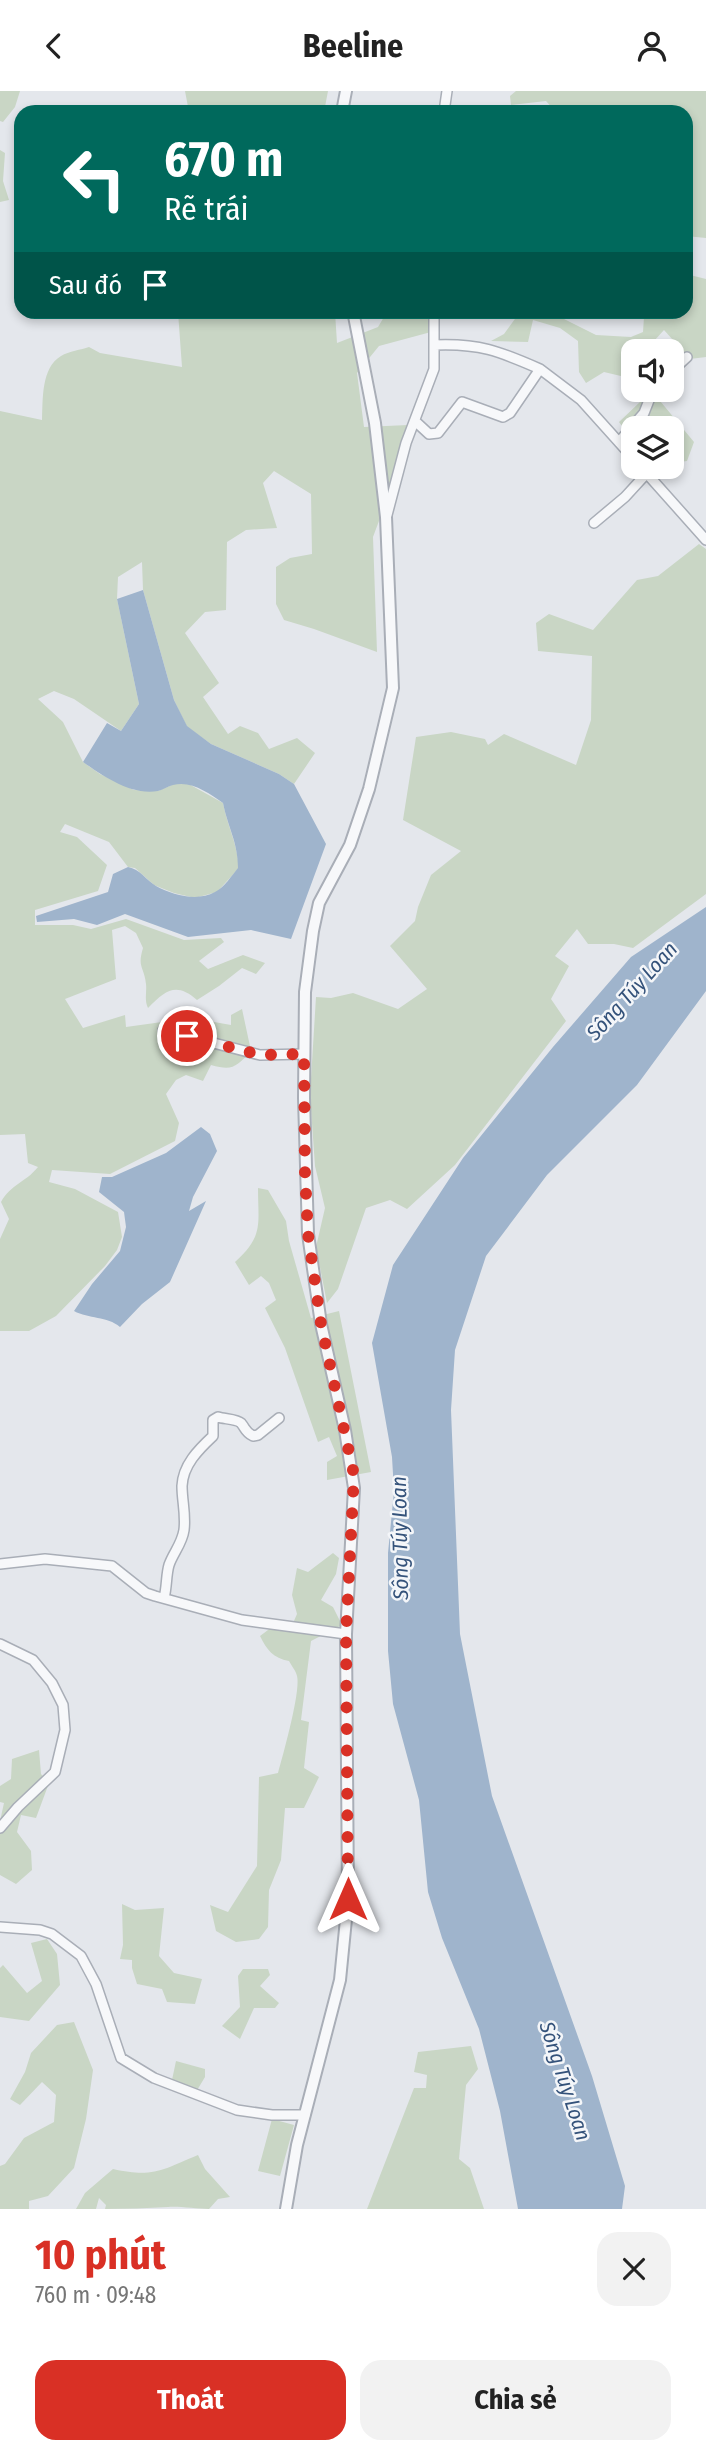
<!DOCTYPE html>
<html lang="vi">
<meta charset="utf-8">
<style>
:root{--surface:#fff;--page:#f2f2f2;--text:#222;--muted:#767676;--accent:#d93025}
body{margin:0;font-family:"Fira Sans Condensed",sans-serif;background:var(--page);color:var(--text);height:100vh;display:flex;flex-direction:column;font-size:26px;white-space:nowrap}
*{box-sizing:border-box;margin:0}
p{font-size:23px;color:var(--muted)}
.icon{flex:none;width:38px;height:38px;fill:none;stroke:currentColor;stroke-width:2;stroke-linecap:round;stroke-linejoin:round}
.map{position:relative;height:2118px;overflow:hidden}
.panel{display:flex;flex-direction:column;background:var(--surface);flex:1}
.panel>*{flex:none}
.hud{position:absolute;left:14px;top:14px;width:679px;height:214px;border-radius:21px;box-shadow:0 4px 10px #0003;background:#00695c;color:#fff;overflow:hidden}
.fabs{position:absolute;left:621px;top:248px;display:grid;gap:14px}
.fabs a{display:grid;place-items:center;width:63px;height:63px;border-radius:14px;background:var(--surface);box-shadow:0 4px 10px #0003;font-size:35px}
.pin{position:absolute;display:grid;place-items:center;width:60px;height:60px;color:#fff;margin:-30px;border:4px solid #fff;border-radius:50%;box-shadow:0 2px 7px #0007}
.me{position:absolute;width:77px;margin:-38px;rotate:0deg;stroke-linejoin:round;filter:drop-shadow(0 0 5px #0008)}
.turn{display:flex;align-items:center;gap:24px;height:147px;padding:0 35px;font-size:32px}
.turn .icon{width:91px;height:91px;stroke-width:2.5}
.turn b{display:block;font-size:49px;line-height:60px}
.then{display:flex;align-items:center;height:66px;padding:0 35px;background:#0003;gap:14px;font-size:26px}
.round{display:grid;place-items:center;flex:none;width:74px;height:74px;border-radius:21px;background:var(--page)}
.overview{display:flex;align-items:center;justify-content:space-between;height:119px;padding:0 35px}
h1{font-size:42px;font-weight:700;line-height:52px;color:var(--accent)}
.action{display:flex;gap:14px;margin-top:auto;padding:14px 35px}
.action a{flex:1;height:80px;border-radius:21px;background:var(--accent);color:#fff;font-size:28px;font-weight:700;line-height:80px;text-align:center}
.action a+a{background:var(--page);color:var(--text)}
header{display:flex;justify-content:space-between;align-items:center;height:91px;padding:0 35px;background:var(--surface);font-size:32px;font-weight:700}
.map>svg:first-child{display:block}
.green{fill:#c9d6c5}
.water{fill:#9fb4cc}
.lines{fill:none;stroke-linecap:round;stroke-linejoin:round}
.minor-casing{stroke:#a9aeb7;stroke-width:12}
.tertiary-casing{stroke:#a9aeb7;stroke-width:14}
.minor{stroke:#f7f8fa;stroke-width:9}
.tertiary{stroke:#f7f8fa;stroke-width:10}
.route{stroke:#d93025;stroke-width:12;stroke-dasharray:0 21.6}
.labels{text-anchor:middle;stroke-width:5;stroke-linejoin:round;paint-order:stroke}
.water-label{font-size:21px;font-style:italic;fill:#34527a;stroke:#f4f6f9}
</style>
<header><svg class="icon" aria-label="back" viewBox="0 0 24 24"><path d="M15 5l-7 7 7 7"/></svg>Beeline<svg class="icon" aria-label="person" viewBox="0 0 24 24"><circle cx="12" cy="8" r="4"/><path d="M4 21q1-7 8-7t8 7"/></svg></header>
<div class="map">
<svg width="706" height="2118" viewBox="0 0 706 2118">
<rect width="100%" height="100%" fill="#e4e7ec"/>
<path class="green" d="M0,0H20L15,16L3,31L0,30Z
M185,0H328L324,21H189Z
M516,0H706V147L686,145V21H556L546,10L511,14L510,5Z
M0,59L5,62L3,90L9,109L0,111Z
M686,183L706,188V266L690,268L664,239L644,261H634V299H651L694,351L687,370L672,372V338H634L633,350L619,331L640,311L625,286L604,281L586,292L579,281L578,250L560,237L533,229L528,251L491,250L504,243L520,221H550L596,244L631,246L643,241L644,226L639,221L686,220Z
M178,221H335L337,252L378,236L387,221H430L431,241L379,255L357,282L364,336L408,334L389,403L373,446L377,561L314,538L284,529L276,513V476L290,467L312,463L311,403L274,380L263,392L277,437L246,439L227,451L226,519L205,521L185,542L219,592L203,606L228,643L240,635L258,642L269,658L297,647L315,662L294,693L279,683L211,653L187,636L174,609L143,499L142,471L118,486L117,508L139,613L121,640L74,608L54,600L38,608L63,631L83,671L100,683L134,699L158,700L174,693L187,692L223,712C228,737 237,751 239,777L217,801L195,807L174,802L154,794L135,777L128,776L109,751L65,733L60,741L77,746L107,774L98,800L35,819V834H73L91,838L126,828L184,849L221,847L224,851L199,870L208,878L243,864L265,872L256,883L242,877L219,895L197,909C176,891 166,899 148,917C144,909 147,901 146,893C144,875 137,877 143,857L136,842L125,835L112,839L116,888L65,908L83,937L125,924L126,936L162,931L198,946L196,935L203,929L231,934V924L242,918L251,960C236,976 233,980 211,974L203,990L186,984L176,989L166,1003L179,1032L175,1050L110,1083L52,1079L49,1091L75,1098L118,1121L122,1146L117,1159L105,1175L56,1225L29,1240H0V1148L9,1128L1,1111C11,1093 25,1092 38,1076L28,1072L25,1043L0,1044V320L42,329C43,308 41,277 61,265C69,260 81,259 89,256L100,262L182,276Z
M699,453L706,458V803L633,857L614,853H588L577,838L555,865L569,875L551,908L566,930L455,1074L407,1118L390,1109L366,1117L338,1198L327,1212L316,1156L325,1117L315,1075L310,1004L316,906L331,907L353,902L398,918L427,898L390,855L415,830L418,816L431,784L461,760L403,729L416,646L451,641L485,648L488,654L504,643L576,674L591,629L592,565L538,560L536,532L549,523L593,539L637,489L658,485Z
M258,1097L268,1099L286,1130L289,1150L311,1227L339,1220L371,1381L327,1389V1371L337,1365L329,1346L318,1351L285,1257L265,1217L276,1209L269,1192L261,1185L249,1194L235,1171C264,1145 258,1133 258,1097Z
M333,1462L339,1467L336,1483L321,1509L333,1516L342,1534L311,1550L301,1629L309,1631L304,1677L319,1686L304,1717H285L281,1769L269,1799L268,1836L259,1848L236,1851L216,1840L210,1814L228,1821L257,1775L259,1686L278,1682C283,1664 301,1600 297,1585C296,1580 291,1574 289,1570C273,1567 267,1559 260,1545L272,1536L290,1539L297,1523L292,1504L297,1477L308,1481Z
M39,1659L41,1683L49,1692L36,1727L21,1724L17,1741L31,1760L32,1779L16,1793L0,1784V1730L4,1712L0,1711V1695L11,1688L12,1668Z
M122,1813L135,1819L164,1817L159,1865L174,1882L202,1888L195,1913L167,1911L162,1898L137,1893L132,1877V1869L120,1868L123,1854Z
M47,1848L57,1863L60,1894L29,1930L0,1926V1877L3,1874L27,1902L42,1890L31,1852Z
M243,1878H268L270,1884L260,1895L279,1912L275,1917H254L240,1948L222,1935L240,1916L238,1885Z
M74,1931L93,1979L86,2028L74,2077L48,2105L29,2110V2118H0V2075L5,2073L24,2047L54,2031L56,2004L42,1991L20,2014L10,2008L25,1981L31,1962L57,1934Z
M471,1955L478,1978L466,1994L459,2068L470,2077L484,2118H367L414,1997H426L427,1984L414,1981L418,1961Z
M176,1970L205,1978V1986L196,2001L172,1989Z
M272,2028L294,2034L280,2085L258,2080Z
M198,2064L205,2078L230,2106L218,2108L209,2118C197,2118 179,2115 168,2116C147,2117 126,2118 105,2118L106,2114L99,2107L96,2118H76L85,2102L113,2078C153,2087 162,2079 198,2064Z"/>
<path class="water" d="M143,499L174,609L187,635L211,653L279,683L294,693L326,753L291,848L251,839L188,846L125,823L97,834L74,828L37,831L36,825L108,801L113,783L128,776C140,778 146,789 156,795C173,804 197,811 215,801C224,797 232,784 238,777C238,751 228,737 223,712C209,702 191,689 173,694C168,695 163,699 158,700C132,705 103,685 83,671L107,632L121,640L139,613L117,508Z
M706,816V900L637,994L547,1084L486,1165L455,1259L451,1319L460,1543L492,1705L592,1985L625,2095L622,2118H518L500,2020L479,1938L442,1847L428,1801L419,1709L393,1613L388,1560V1462L394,1400L392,1366L372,1252L393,1174L463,1067L553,956L631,866Z
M201,1036L210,1043L217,1060L193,1106L189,1120L206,1110L170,1191L142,1213L120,1236C107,1225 89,1228 74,1220L92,1193L120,1160L126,1136L124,1121L99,1101L102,1086H112L166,1062Z"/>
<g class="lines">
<g class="minor-casing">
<path id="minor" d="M444,21L447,0
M434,254C479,252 499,260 540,278
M672,280L687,266
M415,330L429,343L438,342L462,311L503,326L510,322L540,278L581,309L634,368
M619,351L644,322L653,299
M641,376L706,449
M387,424L406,352L434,278V220
M594,432L625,406L647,382
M163,939L260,964L304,963
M0,1473L45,1468L112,1475L146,1502L155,1505L242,1529L346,1543
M164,1507C167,1496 166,1484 169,1474C173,1462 182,1453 184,1439C186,1423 182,1410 182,1395C183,1374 198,1359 213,1345V1329L218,1326C224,1328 237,1328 241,1332C246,1338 245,1341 253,1345L258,1344L279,1327
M0,1553L33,1569L52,1592L63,1614L65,1639L55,1681L18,1716L0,1737
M0,1836L40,1839L52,1843L81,1865L96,1893L121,1967L154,1987L237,2019L272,2024H305"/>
</g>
<g class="tertiary-casing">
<path id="tertiary" d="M342,21L346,0
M286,2118L297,2054L340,1889L348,1808L346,1543L354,1397L345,1339L321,1233L308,1143L304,1007L305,901L313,840L319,812L350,754L369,698L393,597L386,426L375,332L353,220"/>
</g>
<use href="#minor" class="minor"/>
<use href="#tertiary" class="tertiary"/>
</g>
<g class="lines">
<path class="route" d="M187,945L260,964L304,963L305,1083L308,1143L321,1233L354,1384L346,1543L348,1808"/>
</g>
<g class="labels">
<g class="water-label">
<text transform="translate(632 900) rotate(-48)" y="7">Sông Túy Loan</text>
<text transform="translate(400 1447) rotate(-91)" y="7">Sông Túy Loan</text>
<text transform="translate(565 1990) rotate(72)" y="7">Sông Túy Loan</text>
</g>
</g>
</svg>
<div class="fabs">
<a><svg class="icon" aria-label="sound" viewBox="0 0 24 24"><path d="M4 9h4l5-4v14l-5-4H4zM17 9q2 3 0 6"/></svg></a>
<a><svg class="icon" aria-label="layers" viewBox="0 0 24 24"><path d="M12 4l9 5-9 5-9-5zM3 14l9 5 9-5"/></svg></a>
</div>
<div class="pin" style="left:187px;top:945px;background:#d93025"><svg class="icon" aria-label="arrive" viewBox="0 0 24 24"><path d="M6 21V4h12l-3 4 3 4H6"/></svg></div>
<svg class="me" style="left:348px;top:1808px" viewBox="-20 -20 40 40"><path d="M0-17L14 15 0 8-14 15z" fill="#d93025" stroke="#fff" stroke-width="4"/></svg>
<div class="hud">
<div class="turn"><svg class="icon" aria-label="left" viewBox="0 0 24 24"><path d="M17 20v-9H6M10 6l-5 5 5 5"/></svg><div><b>670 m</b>Rẽ trái</div></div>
<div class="then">Sau đó<svg class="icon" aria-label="arrive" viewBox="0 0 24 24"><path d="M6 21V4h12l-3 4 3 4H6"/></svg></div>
</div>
</div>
<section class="panel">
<div class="overview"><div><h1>10 phút</h1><p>760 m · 09:48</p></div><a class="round"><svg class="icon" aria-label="close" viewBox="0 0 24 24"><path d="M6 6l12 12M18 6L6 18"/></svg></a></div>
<div class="action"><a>Thoát</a><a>Chia sẻ</a></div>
</section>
